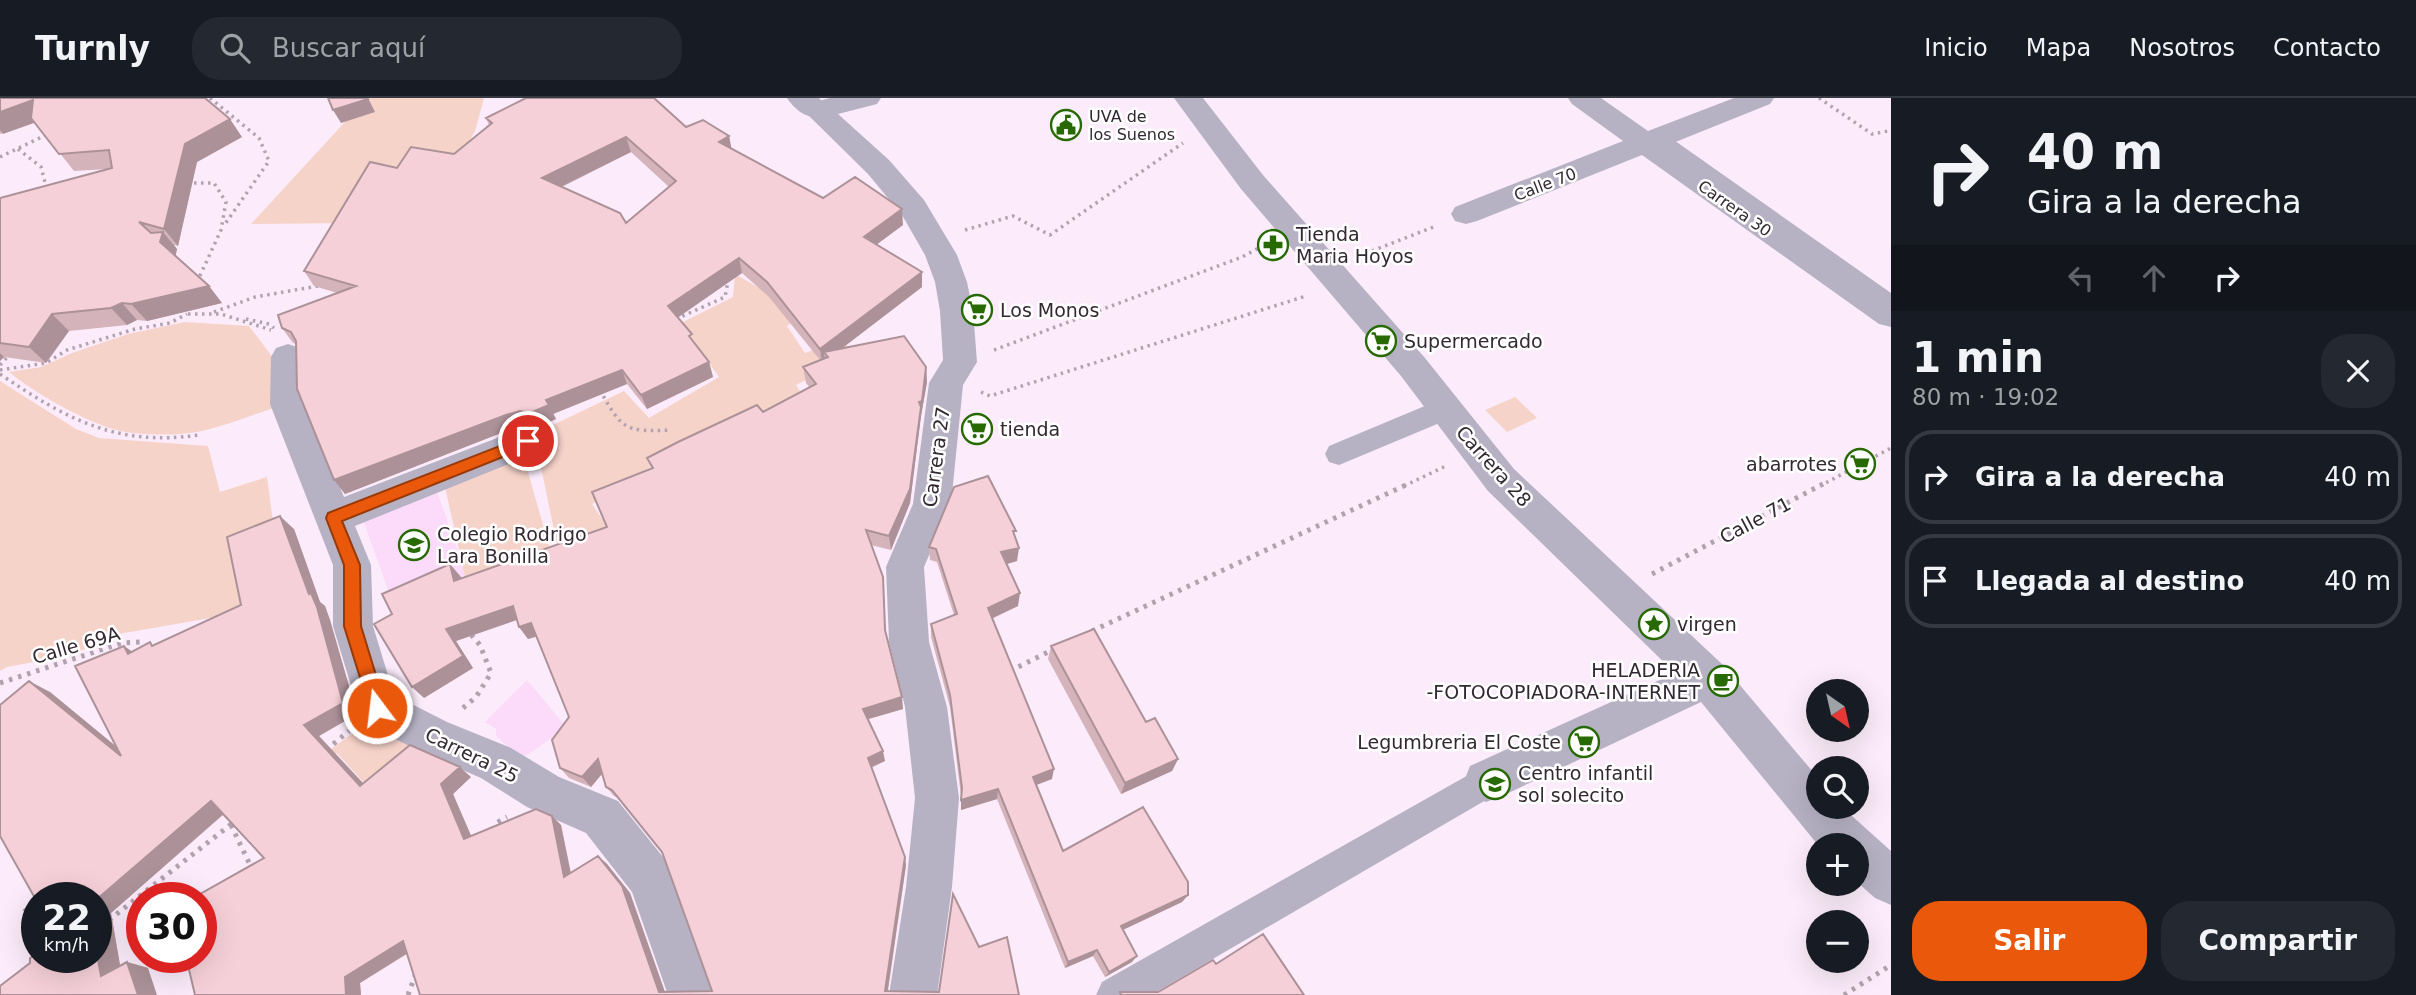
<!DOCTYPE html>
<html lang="es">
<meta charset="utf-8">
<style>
:root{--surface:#171b24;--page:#242831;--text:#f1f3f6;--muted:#9ea1a6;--line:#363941;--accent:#ea580c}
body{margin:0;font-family:"DejaVu Sans",sans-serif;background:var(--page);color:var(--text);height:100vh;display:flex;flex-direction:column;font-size:26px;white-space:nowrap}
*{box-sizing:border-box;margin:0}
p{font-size:23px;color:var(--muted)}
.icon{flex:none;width:38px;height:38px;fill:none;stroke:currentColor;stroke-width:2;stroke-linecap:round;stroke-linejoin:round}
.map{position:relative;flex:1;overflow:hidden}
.panel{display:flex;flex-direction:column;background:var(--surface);width:525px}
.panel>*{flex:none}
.banner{background:#171b24;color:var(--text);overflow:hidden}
.needle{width:46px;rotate:146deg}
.buttons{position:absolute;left:1806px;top:581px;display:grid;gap:14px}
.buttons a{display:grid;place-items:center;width:63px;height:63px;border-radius:50%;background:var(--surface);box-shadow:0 7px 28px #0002;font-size:35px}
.speed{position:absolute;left:21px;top:784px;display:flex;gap:14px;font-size:35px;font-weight:700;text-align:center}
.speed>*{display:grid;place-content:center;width:91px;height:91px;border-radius:50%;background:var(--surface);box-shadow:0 7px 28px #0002;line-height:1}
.speed small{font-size:18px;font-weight:400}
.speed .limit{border:10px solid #d22;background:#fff;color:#111}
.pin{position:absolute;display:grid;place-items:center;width:60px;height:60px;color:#fff;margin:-30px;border:4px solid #fff;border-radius:50%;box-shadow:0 2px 7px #0007}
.me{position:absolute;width:77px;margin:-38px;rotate:345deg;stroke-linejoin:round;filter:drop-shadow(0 0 5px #0008)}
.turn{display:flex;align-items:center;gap:24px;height:147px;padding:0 21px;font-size:32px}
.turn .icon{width:91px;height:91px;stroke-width:2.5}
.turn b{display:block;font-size:49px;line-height:60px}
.lanes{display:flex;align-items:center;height:66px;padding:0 21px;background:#0003;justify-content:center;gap:35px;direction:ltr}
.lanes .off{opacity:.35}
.round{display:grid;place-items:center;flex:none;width:74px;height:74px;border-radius:28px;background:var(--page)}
.summary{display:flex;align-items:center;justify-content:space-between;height:119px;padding:0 21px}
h1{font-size:42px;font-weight:700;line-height:52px}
.button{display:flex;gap:14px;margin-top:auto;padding:14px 21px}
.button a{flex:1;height:80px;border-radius:28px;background:var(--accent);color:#fff;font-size:28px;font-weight:700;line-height:80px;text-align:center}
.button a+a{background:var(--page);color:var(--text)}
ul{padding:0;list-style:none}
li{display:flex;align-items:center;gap:21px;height:94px;margin:0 14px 10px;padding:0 7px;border:4px solid var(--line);border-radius:28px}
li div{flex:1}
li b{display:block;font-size:26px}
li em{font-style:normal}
header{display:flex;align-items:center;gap:42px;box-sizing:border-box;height:98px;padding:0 35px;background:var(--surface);border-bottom:2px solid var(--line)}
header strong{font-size:33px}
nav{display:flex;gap:38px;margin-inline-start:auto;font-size:24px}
.search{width:490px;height:63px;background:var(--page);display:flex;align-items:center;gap:18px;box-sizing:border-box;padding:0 24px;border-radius:28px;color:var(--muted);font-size:26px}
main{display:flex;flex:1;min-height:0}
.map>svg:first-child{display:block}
.built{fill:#fcdbfa}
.green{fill:#f6d3c9}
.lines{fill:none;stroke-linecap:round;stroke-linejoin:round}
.path-far1{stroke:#b0a2af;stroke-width:3.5;stroke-dasharray:2.5 4.5;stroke-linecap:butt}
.path{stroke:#b0a2af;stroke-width:5;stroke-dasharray:3.5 6;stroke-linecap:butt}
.service{fill:#b6b2c4;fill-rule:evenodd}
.pedestrian{fill:#b6b2c4;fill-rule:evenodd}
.minor{fill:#b6b2c4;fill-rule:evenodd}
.tertiary{fill:#b6b2c4;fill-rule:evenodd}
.wall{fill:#d4b3bb;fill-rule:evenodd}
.shaded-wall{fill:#ac9298}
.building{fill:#f6d0d9;stroke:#ac9298;stroke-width:2;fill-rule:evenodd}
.route{fill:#ea580c;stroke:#983908;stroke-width:2}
.labels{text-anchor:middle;stroke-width:5;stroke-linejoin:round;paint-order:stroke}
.far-poi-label{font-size:16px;fill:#322831;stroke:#fff;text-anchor:start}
.far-street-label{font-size:16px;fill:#322831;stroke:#fff}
.poi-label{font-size:19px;fill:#322831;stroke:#fff;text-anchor:start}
.street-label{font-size:19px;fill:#322831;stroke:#fff}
</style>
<header>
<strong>Turnly</strong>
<div class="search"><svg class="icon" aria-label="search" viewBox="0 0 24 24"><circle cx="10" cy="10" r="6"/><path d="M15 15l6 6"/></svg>Buscar aquí</div>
<nav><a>Inicio</a><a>Mapa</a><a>Nosotros</a><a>Contacto</a></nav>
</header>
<main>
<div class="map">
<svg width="1891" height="897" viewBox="0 0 1891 897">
<rect width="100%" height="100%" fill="#fcecfb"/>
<path class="built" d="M435,387L466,477L394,509L361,416Z
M527,582L567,630L521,661L496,638V631L485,624Z"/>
<path class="green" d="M367,0H484L475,33L453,74L358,125L251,126Z
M735,176L763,192L818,207L787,228L805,255L845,241L851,259L796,287L805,301L793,313L759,315L641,374L592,406L611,434L559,456L534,336L624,293L649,320L719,279L681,225L733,199Z
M185,224L249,228L274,261V310C245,319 212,334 181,336C162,337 136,337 117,332C87,325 33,294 9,274L41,269L72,255L128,236Z
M0,283L76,331L99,340L208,348L220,394L267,379L275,438L248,506L216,519L119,536L71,557L7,569L0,573Z
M1515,299L1537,320L1507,334L1485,312Z
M521,349L552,459L467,488L443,380Z
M378,616L429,647L384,707L337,655L326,663L318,661Z"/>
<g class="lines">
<path class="path-far1" d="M210,0L259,40L269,63L225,126
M1819,0L1872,36L1888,33
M18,51L41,69L47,92
M0,59L50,35
M187,85H214L226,104L221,132L198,182
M965,132L1013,118L1050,137L1183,45
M1359,158L1436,128
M187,210V216H221L271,232
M214,214L255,199L318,188
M246,221L269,226L274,230
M676,221L725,199L729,178
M994,252L1242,159L1266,146
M0,267L11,255
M0,272L46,265L67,252L135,231L170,225L187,216
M0,276C66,321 117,349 199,337
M600,292C622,332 625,334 671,332
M981,294L990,298L1306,198
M1404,388L1446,368
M1820,388L1891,350"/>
<path class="path" d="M1652,476L1823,386
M1092,533L1408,386
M1010,573L1052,552
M0,585L122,545L141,544L148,550
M463,610L476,599L491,575L480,547L468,533
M326,652L349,633
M231,727L253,773
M493,732L496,725L507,719
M109,822L234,724
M408,897L416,875
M1844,897L1891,867"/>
<path class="service" d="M1661,33L1891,195V209L1656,41L1654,38L1656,35Z"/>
<path class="pedestrian" d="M1444,300L1454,303L1458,311L1454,319L1339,367L1329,364L1325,356L1329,348Z
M1486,667L1498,671L1503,683L1498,695L1151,897H1096L1102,884Z"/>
<path class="minor" d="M787,0H819L831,12L827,18C810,23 796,14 787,0Z
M1174,0H1203L1263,77L1425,260L1514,371L1723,567L1818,680V709H1842L1891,753V807L1875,800L1857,784V747H1818L1701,604L1502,698L1486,704L1470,698L1464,683L1470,668L1675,575L1488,393L1401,278L1241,91Z
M1568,0H1601L1648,33L1734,0H1774L1770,6L1668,47L1891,201V229L1879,226L1642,57L1477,123L1466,126L1455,123L1451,116L1455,109L1623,43L1572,6Z
M288,246L300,250L305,259L306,306L344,399L515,333L528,329L541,333L546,343L541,353L355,428L371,467L373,528L394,597L447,624L511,650L559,679L618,703L667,764L716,897H668L632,794L586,735L527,709L481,680L417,652L362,624L333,528V467L270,306L271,259L276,250Z"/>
<path class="tertiary" d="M830,0H881L877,6L838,16L889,62L924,102L957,157L967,184L973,213L977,264L963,287L951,406L924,469L929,544L947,609L959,700L952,789L937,897H889L906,789L915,700L905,609L889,544L886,469L913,406L929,285L943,262L940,213L935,184L925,157L902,117L868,76L803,12L807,6Z"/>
</g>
<path class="wall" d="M0,0L242,39L197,64L178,148L174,147L177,151L175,158L209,188L222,205L147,223L137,222L127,227L69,233L46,265L4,259L0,263V100L108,71L74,73L35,24L0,36Z
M486,20L686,29L729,38L731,51L823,100L903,127L876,147L922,174V189L841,251L926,269L927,284L921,318L910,405L891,452L871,447L884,492L886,536L903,611L868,621L885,663L871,670L906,767L888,893L939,894L979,849L1019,897H420L407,856L360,885L361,897H195L264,760L223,717L111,815L120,868L127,864L148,870L1,887L96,859L36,802L50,594L116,649L133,554L154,547L241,507L294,431L320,504L325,508L330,522L357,616L319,638L363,685L471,679L453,696L471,738L552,718L561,727L571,775L598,758L607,766L630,795L665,894L712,893L662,754L620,701L614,698L606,689L602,676L591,689L569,680L560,670L569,619L536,539L528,541L517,522L456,543L473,570L424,600L461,479V480L607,429L652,371L647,360L763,314L810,290L806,285L803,269L820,262L769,199L742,175L678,219L695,247L709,264L713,279L647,311L627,286L553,316L556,321L538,329L527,326L514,330L345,396L334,382L296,246L293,245L282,230L337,195L314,188L304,173L397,70L454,56L489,27ZM631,54L669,89L626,125L562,89Z
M1015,439L1017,463L1006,466L1018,508L992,520L1052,681L1036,687L1063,753L1188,797L1182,804L1123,832L1132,864L1105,879L1093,858L1065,870L997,701L961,712V698L950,609L931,539V526L954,517L937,464L930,462L929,449Z
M1051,548L1146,624L1178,661L1172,673L1121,696L1048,561Z"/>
<path class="shaded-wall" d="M368,0L375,14L341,25L333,12Z
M33,2L48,20L3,36L0,32V14Z
M230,21L242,39L197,64L178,148L164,131L185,46Z
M729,38L732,53L719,44Z
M626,39L631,54L548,95L542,80Z
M902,111L903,127L865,155L864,139Z
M163,134L177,151L175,161L160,144Z
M739,160L742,175L673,223L668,208Z
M922,174V189L828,261L824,254L825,263L822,265L820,251Z
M209,188L222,205L147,223L131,206Z
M122,205L137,222L127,227L111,210Z
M52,216L69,233L46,265L29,249Z
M0,255L4,259L0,263Z
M709,264L713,279L647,311L641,297Z
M926,269L927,284L921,318L910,405L891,452L889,438Z
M622,272L627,286L553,316L546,302Z
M549,307L556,321L538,329L530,315Z
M520,313L527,326L514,330L345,396L334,382L506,317Z
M280,418L294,431L320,504L325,508L330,522L357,616L319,638L374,697L360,688L304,627L309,496Z
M1019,450L1017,463L1000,468L1001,454Z
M450,466L461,479L464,495L454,483Z
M1020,495L1018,508L987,523L988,510Z
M513,508L522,520L456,543L473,570L424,600L412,589L446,531Z
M531,525L540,537L528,541L519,529Z
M124,548L142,560L128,556Z
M29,583L50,594L140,668L121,658Z
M902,599L903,611L865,622L863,611Z
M883,653L885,663L869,670L868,660Z
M598,661L606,671L591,689L582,679Z
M1178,661L1172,673L1121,696L1125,685Z
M460,669L471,679L453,696L476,749L464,741L441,686Z
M1054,671L1052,681L1031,689L1033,679Z
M998,691L997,701L961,712V702Z
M211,703L228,712L111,815L123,884L101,878L96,851V802Z
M552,718L561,727L573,787L564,779Z
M598,758L607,766L630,795L666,897L659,894Z
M905,759L906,767L887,897L885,893Z
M1188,797L1182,804L1116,835L1121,828Z
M403,843L417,849L360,885L361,897H346L345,879Z
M1097,852L1093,858L1065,870L1068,864Z
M1137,858L1132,864L1105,879L1109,874Z
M127,864L148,870L157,897H138Z"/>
<path class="building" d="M0,0H205L230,21L185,46L164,131L139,124L151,135L163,134L160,144L209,188L131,206L122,205L111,210L52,216L29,249L0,245V100L112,70L109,52L59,56L31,20L33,2L0,14Z
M328,0H367L368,1L333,12Z
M526,0H654L686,29L703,22L729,38L719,44L823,100L855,79L902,111L864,139L922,174L820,251L767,184L739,160L668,208L692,236L689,238L709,264L641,297L622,272L546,302L549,307L530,315L520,313L506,317L334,382L297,291L296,243L291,234L282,230L278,217L356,188L304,173L370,64L397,70L411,49L454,56L492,25L486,20ZM626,39L676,83L626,125L620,115L542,80Z
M904,238L926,269L922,303L919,304L921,309L910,391L889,438L866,432L883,479L885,532L902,599L863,611L883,653L868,660L905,759L885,893L939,894L953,796L979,849L1007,839L1019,897H420L403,843L345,879L346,897H195L186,859H201V800H193L264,760L211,703L96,802V800H37V824L24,812L36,802L0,738V607L29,583L121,658L75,568L124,548L128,556L150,544L152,548L241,507L227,439L280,418L309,496L311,495L317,509L343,605L304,627L360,688L410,647L460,669L441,686L464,741L536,711L552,718L564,779L598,758L622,788L659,894L712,893L662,754L612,692L606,689L598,661L582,679L560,670L552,642L569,619L531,525L519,529L513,508L446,531L463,558L412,589L374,526L392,516L382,496L450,466L454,483L607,429L592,394L653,370L647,360L678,344L757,307L763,314L816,286L803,269L828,259L824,254Z
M988,378L1016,433H1013L1019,450L1001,454L1020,495L988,510L1054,671L1033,679L1063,753L1143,709L1188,784V797L1121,828L1137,858L1109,874L1097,852L1068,864L998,691L961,702L962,690L950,597L931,526L957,516L936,451L929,449L954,389Z
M1094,531L1146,624L1155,620L1178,661L1125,685L1051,548Z
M1263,836L1304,897H1121L1120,894H1158L1213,862L1216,866Z
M96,851L101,878L127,864L138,897H0V888L30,865V860L37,856V859H96Z"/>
<path class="route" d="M528,337L536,343L533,347L342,423L360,467L361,528L386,610L383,615L377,618L371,615L344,528V467L326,420L328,415Z"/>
<defs>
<g id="civic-ring" transform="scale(1.575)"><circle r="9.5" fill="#fff" stroke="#266a01" stroke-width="1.5"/><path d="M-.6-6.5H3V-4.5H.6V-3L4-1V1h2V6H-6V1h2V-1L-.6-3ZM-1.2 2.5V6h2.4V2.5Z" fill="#266a01"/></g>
<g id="pharmacy-ring" transform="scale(1.575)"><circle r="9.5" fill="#fff" stroke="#266a01" stroke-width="1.5"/><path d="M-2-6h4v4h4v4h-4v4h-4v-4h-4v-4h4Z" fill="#266a01"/></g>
<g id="supermarket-ring" transform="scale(1.575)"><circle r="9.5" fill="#fff" stroke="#266a01" stroke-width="1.5"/><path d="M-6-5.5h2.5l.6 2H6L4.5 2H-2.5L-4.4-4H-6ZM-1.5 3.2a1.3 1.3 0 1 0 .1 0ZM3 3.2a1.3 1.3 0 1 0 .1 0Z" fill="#266a01"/></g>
<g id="school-ring" transform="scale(1.575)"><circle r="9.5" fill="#fff" stroke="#266a01" stroke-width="1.5"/><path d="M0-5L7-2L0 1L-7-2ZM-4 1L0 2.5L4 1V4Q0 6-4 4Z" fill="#266a01"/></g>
<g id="sight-ring" transform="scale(1.575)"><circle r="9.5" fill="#fff" stroke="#266a01" stroke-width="1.5"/><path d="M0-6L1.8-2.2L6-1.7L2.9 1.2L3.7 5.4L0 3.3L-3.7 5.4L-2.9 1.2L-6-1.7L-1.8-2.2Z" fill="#266a01"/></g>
<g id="cafe-ring" transform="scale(1.575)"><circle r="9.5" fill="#fff" stroke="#266a01" stroke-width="1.5"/><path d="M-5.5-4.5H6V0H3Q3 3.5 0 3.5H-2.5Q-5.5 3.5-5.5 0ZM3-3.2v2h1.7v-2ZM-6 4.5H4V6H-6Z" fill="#266a01"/></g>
</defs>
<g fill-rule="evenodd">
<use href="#civic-ring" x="1066" y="27"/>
<use href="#pharmacy-ring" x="1273" y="147"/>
<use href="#supermarket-ring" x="977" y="212"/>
<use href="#supermarket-ring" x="1381" y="243"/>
<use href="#supermarket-ring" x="977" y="331"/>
<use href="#supermarket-ring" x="1860" y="366"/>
<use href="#school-ring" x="414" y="447"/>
<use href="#sight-ring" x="1654" y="526"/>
<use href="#cafe-ring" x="1723" y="583"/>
<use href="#supermarket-ring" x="1584" y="644"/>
<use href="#school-ring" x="1495" y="686"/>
</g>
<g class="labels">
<g class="far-poi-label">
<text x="1089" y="24">UVA de<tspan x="1089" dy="18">los Suenos</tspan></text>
</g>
<g class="far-street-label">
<text transform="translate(1545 86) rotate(-21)" y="6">Calle 70</text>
<text transform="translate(1735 110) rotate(35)" y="6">Carrera 30</text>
</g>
<g class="poi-label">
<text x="1296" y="143">Tienda<tspan x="1296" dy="22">Maria Hoyos</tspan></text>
<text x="1000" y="219">Los Monos</text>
<text x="1404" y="250">Supermercado</text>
<text x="1000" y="338">tienda</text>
<text x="1837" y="373" text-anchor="end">abarrotes</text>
<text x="437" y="443">Colegio Rodrigo<tspan x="437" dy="22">Lara Bonilla</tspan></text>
<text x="1677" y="533">virgen</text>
<text x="1700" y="579" text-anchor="end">HELADERIA<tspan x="1700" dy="22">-FOTOCOPIADORA-INTERNET</tspan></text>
<text x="1561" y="651" text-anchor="end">Legumbreria El Coste</text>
<text x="1518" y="682">Centro infantil<tspan x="1518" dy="22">sol solecito</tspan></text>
</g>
<g class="street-label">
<text transform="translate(936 359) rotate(-82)" y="7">Carrera 27</text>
<text transform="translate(1494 368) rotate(48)" y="7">Carrera 28</text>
<text transform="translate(1755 422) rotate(-28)" y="7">Calle 71</text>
<text transform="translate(76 547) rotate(-16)" y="7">Calle 69A</text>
<text transform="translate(472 657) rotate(26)" y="7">Carrera 25</text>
</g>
</g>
</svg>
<div class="buttons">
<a><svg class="needle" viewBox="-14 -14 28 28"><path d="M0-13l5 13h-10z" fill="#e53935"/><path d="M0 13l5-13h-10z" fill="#9ea1a6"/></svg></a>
<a><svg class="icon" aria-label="search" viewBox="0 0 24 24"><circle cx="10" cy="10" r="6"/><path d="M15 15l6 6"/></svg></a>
<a>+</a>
<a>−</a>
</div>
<div class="speed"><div>22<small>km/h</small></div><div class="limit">30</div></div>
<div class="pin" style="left:528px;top:343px;background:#d93025"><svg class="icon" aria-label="arrive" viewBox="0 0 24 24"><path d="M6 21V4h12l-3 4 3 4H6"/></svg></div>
<svg class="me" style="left:377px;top:610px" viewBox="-20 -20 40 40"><circle r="17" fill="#ea580c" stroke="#fff" stroke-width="3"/><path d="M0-11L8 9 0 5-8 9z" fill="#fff"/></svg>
</div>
<section class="panel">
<div class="banner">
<div class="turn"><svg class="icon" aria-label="right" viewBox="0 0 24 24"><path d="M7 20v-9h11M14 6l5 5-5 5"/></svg><div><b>40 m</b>Gira a la derecha</div></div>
<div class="lanes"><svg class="icon off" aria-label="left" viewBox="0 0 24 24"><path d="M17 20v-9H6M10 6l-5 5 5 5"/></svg><svg class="icon off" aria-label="ahead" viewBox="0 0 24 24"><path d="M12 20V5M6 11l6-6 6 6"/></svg><svg class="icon" aria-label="right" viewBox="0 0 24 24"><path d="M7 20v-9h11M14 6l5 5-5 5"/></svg></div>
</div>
<div class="summary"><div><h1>1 min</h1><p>80 m · 19:02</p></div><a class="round"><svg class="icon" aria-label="close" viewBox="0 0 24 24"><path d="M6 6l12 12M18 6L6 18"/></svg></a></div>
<ul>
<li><svg class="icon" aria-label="right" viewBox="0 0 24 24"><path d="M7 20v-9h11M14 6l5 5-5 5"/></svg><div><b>Gira a la derecha</b></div><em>40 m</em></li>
<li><svg class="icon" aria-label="arrive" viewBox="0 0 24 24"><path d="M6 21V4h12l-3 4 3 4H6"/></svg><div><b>Llegada al destino</b></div><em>40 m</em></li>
</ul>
<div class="button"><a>Salir</a><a>Compartir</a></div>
</section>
</main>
